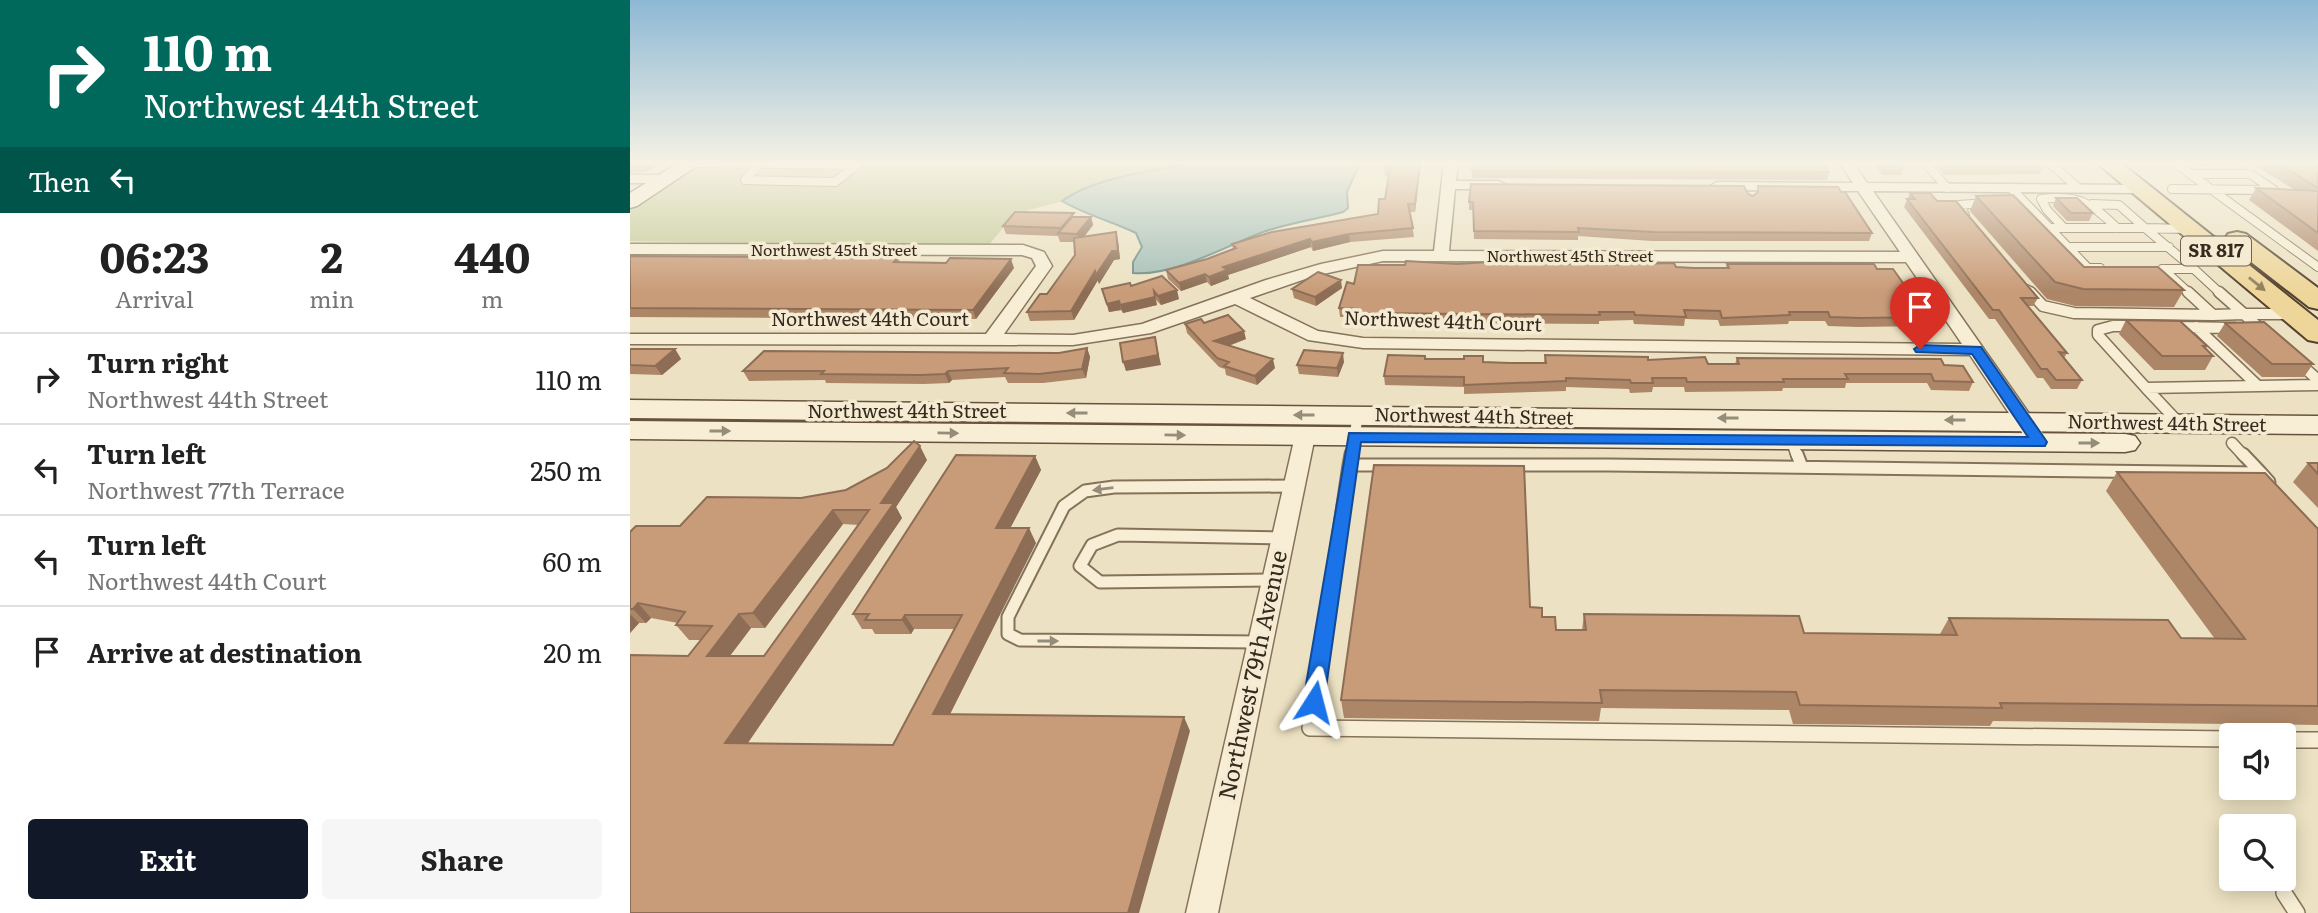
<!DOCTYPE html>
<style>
:root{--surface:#fff;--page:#f6f6f6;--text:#222;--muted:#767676;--line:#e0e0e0;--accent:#111827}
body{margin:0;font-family:Literata,serif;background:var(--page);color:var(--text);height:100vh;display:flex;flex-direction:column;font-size:26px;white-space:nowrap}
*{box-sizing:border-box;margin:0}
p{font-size:23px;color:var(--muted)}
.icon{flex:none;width:38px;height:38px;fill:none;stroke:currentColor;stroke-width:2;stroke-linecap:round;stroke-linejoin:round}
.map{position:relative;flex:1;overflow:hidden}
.sheet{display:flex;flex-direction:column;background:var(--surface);width:630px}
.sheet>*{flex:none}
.top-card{background:#00695c;color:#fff;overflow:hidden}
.controls{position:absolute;left:1589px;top:723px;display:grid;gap:14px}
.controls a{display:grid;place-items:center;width:77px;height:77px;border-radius:7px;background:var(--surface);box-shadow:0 4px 18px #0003;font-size:35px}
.pin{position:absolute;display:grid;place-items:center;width:60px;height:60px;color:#fff;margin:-72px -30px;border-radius:50% 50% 50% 0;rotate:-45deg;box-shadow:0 0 7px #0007}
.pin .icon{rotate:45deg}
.me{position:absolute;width:77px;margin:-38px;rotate:9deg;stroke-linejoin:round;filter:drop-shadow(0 0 5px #0008)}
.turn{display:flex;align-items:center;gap:24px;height:147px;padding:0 28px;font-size:32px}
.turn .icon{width:91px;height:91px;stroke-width:2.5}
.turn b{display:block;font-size:49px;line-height:60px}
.then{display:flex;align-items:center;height:66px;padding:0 28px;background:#0003;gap:14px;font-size:26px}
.eta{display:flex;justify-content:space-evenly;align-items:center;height:119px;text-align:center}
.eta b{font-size:42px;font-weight:700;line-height:49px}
.action{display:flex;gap:14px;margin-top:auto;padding:14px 28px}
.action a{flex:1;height:80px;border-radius:7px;background:var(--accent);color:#fff;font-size:28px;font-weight:700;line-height:80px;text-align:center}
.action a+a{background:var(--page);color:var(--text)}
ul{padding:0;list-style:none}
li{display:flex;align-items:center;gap:21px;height:91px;padding:0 28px;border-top:2px solid var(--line)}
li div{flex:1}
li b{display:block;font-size:26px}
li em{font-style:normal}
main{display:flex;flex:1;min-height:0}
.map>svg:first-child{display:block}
.green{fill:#c3ca97}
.water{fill:#a5bfb8;stroke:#6c8d85;stroke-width:2}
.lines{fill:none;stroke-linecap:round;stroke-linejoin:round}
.lane-far3-casing{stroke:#85725a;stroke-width:10}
.lane-far2-casing{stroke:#85725a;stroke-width:13}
.lane-far1-casing{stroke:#85725a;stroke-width:15}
.lane-casing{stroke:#85725a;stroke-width:18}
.street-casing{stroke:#85725a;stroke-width:3}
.secondary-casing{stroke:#67533d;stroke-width:3}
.primary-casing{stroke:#53402e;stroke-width:4}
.lane-far3{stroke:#f7eed5;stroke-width:8}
.lane-far2{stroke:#f7eed5;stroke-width:10}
.lane-far1{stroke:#f7eed5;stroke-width:11}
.lane{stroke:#f7eed5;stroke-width:15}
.street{fill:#f7eed5;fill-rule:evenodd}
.secondary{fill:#f7eed5;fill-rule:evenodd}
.primary{fill:#eed69b;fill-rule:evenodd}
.wall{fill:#ad8668;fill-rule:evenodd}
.shaded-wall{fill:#8d6d55}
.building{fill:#c99c79;stroke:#8d6d55;stroke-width:2;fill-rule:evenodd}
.oneway{fill:#92805c}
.oneway2{fill:#968c7a}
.route{fill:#1a73e8;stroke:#114b97;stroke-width:2}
.labels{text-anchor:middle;stroke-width:7;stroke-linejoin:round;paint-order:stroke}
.far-street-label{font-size:16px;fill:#362a1e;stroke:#f4ebd2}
.shield{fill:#f4ebd2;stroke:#6f6454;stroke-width:2}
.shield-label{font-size:18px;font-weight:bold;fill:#362a1e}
.street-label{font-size:19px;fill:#362a1e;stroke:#f4ebd2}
.near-street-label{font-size:23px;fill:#362a1e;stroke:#f4ebd2}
</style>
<main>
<section class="sheet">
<div class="top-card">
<div class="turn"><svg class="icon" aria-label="right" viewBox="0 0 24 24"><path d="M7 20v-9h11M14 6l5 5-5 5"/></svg><div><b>110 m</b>Northwest 44th Street</div></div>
<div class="then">Then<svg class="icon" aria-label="left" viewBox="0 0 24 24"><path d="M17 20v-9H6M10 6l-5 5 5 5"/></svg></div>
</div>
<div class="eta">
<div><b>06:23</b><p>Arrival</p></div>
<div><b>2</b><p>min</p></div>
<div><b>440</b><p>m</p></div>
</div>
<ul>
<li><svg class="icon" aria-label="right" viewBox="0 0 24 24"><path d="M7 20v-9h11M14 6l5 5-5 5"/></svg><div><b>Turn right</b><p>Northwest 44th Street</p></div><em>110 m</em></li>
<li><svg class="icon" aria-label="left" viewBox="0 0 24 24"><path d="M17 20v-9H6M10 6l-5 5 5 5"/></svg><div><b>Turn left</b><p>Northwest 77th Terrace</p></div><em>250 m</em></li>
<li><svg class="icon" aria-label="left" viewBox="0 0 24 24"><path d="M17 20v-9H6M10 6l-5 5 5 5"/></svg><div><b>Turn left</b><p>Northwest 44th Court</p></div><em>60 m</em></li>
<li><svg class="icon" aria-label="arrive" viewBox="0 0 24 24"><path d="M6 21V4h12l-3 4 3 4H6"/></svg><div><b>Arrive at destination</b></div><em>20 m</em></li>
</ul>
<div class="action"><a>Exit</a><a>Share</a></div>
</section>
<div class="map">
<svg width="1688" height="913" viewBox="0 0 1688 913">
<rect width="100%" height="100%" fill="#ece1c2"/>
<path class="green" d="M71,163H564L507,174L446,191L432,201L385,214L357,247L0,241V209Z"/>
<path class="water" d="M564,163H730L717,192L718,208L713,212C687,219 659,223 633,232C596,246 542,277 503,273V262L512,247L506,233C481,221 456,215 432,201C465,177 523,171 564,163Z"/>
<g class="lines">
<g class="lane-far3-casing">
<path id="lane-far3" d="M62,163L227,165L205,182L115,180L129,164
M1296,163L1317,188
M1420,163L1448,188
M1545,163L1688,267
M1560,174H1620L1644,190
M1381,188L1458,268H1470
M1542,189L1638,190
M1462,204L1489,205L1515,228L1558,229
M1335,215L1329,205L1356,203
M1419,228H1515L1564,269H1532
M1434,228L1417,210L1411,199C1449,195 1460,202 1487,228
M1438,247H1539
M1533,269L1560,294
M1564,269L1591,294
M1397,289L1401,294"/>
</g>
<g class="lane-far2-casing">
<path id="lane-far2" d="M1400,292L1413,306L1444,313L1583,315L1558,292
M1614,314L1629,328H1624
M1614,314H1660
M1583,315L1614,314L1589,292
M1507,326H1483L1468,330V335L1516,388
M1544,327L1605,328
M1566,327L1628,386
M1668,362L1688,380
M1549,423L1516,388L1688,385
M1160,437L1167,456
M1602,443L1614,456
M721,456L728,415"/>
</g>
<g class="lane-far1-casing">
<path id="lane-far1" d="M1167,454L1172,467
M1613,454L1631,473
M719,465L721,454
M644,580L470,582L450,566L462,545L488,535L653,538
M630,642L390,640L378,634V617L434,506L455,491L484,487L664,486
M690,659L719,465H978L1631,473L1639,482"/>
</g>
<g class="lane-casing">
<path id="lane" d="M690,657L680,728L1601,739
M1654,740H1688
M1654,893L1667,913"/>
</g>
<g class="street-casing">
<path id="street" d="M814,163H828L826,181H869L876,185L869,189H825L819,251L1270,252L1228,191L1087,190L1080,186L1087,182L1223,183L1210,163H1223L1237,183L1509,185L1516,189L1509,193L1243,191L1414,435L1411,440H1397L1340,355L733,348L678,340L605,304L521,333L443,345L0,344V334H356L406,266L402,258L392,255L0,254V244L393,245L414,252L422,266L374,334L443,335L512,324L636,280L691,264L753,251H804ZM753,261L1276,262L1332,344L733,338L688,331L620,298L684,276Z
M0,175H36L43,179L36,183H0Z
M675,429L682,431L685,436L588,913H556L665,436L668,431Z"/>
</g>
<g class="secondary-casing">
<path id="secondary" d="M48,163H71L7,206L0,208V193Z
M0,400L1688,416V434L0,418Z
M0,421L1495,434L1505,436L1510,443L1505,450L1495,452L0,439Z"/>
</g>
<g class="primary-casing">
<path id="primary" d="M1467,163H1491L1688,320V342L1678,340Z
M1607,232L1616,234L1688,288V309L1679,307L1598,244L1595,239L1598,234Z"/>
</g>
<use href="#lane-far3" class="lane-far3"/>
<use href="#lane-far2" class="lane-far2"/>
<use href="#lane-far1" class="lane-far1"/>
<use href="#lane" class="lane"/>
<use href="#street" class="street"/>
<use href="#secondary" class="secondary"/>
<use href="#primary" class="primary"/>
</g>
<path class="wall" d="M0,163H30L15,172L0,173Z
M791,163L785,212H780L784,237L720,242L683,251L681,247L598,275L599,279L581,286L577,282L551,291L538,279L536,270L577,259L603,249L602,244L748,214L755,199L759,176H755L754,168Z
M1244,163H1275L1271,175H1252Z
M1305,163H1415L1410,174L1314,175Z
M1566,163H1616L1569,166Z
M1621,163H1685L1688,165V251L1619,200L1626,188L1665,190Z
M842,171L1199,172L1197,180L842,178Z
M1128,186L1242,233L1239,241H1022L948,236V240L844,239L843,210H839V202L1118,194L1123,196L1127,193Z
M1280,193L1307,201L1408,298L1403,306H1398L1437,353L1434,358L1452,380L1447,389H1421L1413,378H1407L1365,319H1359L1274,207Z
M1346,196L1454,267L1554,290L1544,307L1445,306L1417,299L1340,211Z
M1426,198L1463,213L1459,221H1437L1423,206Z
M445,217H461L463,225L454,237L486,232L488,241L490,259L484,260L469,284L468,280L444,320L400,321L397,312L417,294L445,255V242H430L428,236L376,234L373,226Z
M0,256L268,258L270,262L384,268L346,319L0,317Z
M827,264L962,265L1096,268L1097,264L1247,269L1297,317L1294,326L1228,327L1198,326L1195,321H1159L1158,324L1090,326L1088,320L1055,319L1054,326L1004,324L1003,320L969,321V324L728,322V317H710L709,308L724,284L775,265Z
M501,286L549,299L531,305L526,300L527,305L493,313L491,310L479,312L472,289Z
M712,288L686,306L664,298L662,289Z
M1496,320L1577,346L1576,349L1583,356L1575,370H1524L1489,334Z
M574,323L616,339L599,346L645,368L627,385L596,375L595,369L589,367L557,333L555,324Z
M1595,323L1683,364L1674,377H1632L1587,336Z
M457,348L460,357L456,378L413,383H378L375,377L322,380L319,383L294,384L196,383L195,380L119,381L113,371L429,353Z
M0,349H45L51,359L32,375L0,374Z
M915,355L1018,360L1078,364H1105L1107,358L1314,365L1343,382L1339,391L1301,390L1297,383H1216L1215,388H1153L1152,391L1055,392L1054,387H1023L1022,392L1000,393L999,389L936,387V391L834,394V387L755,385L754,376L796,359L880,363H914Z
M714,362L708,377L669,374L667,365Z
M405,456L411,470L380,528L406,543L320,714L560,731L0,913L71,640H59L46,625L48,623L21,618L16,623H9L0,633V532L50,526L171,498L216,490L297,460L266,507L272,518L118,743L263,745L324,629H284L281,634H245L242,629H232L223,614ZM213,524L229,525L134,656H100L121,628H135Z
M1678,463H1688V508L1663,482Z
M1487,472L1688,529V725L1363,721L1360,726L1163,724L1159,710L971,708L969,721L714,718L711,700L900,607L926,630H952L954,614L1174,633L1310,634L1319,618L1551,638L1585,639L1476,491Z"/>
<path class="shaded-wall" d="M13,163H30L15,172L11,165Z
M790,163H791L785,212V204Z
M461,217L463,225L450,242L447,234Z
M486,232L488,241L490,259L484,260L469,284L466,275L482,251Z
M719,234L720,242L683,251L682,242Z
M680,239L681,247L598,275L599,279L581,286L579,277L593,267Z
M381,259L384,268L346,319L343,310Z
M465,271L468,280L444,320L441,311Z
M575,274L577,282L551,291L549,283Z
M711,280L712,288L686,306L685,297Z
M547,290L549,299L531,305L528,296Z
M525,297L527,305L493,313L490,305Z
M489,301L491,310L479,312L477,304Z
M614,331L616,339L586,350L584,341Z
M525,337L531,365L496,371L493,362Z
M457,348L460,357L456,378L452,369Z
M45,349L51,359L32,375L25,366Z
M713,353L714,362L708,377L707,368Z
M643,359L645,368L627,385L625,376Z
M318,371L322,380L319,383L315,374Z
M290,446L297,460L266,507L272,518L108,757L95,743L251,503Z
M405,456L411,470L373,542L366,528Z
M203,510L213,524L135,628L123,613Z
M399,528L406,543L313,728L303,714Z
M8,603L21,618L16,623L3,609Z
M0,614L9,623L0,633Z
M109,614L121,628L89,670L77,656Z
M275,615L284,629L281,634L272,620Z
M554,717L560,731L509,913H498Z"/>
<path class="building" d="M0,163H13L11,165H0Z
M755,163H790L785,204H778L783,228L719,234L682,242L680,239L593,267L597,270L579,277L575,274L549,283L536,270L577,259L606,248L602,244L642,232L748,214L749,199H755L760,168H754Z
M843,163H1193L1199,172L842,171Z
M1647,163H1685L1688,165V188Z
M841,184L1114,186L1118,194L1123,196L1128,192V186L1208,187L1211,192H1215L1242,233L1024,232L948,228L949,232L844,231L843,202H839Z
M1626,188L1688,191V233Z
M1280,193H1300L1307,201H1326L1408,298H1391L1437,353L1429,352L1452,380H1426L1417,369H1411L1369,310H1363L1277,199H1285Z
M1383,195L1454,267H1528L1554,290L1453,289L1425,282L1346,196Z
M1426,198H1447L1463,213H1441Z
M385,212L444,213L431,228L373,226Z
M442,217H461L447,234L428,233Z
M486,232L488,251H482L466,275L465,271L441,311L397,312L410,294H417L445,255L444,238Z
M0,256L268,258L264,262L316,263L320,258L381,259L343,310L0,308Z
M776,261L827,264L876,261L944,264V262H962V265L1044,263L1046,267L1064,268H1099L1097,264H1244L1247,269H1263L1297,317L1231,318L1200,317L1198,312H1159L1160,315L1092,318L1090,311L1054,310L1056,317L1005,315L1004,312H969L970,315L727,313L728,309L709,308L717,282L724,284L728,265H775Z
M688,272L711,280L685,297L662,289Z
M532,276L547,290L528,296L524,291L525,297L490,305L489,301L477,304L472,289L500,283L501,286Z
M598,315L614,331L584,341L643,359L625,376L594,366L599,362L587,358L555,324L571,319L574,323Z
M1496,320L1550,321L1577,346H1573L1583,356H1532Z
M1634,322L1683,364H1642L1595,323Z
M525,337L528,355L493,362L490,343Z
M457,348L452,369L409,374L374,373L378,368L318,371L315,374L290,375L191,374L194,371H113L134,351L429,353Z
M0,349H45L25,366L0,365Z
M674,350L713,353L707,368L667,365Z
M758,355L795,356V359H834V356H853V362L880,363H916L915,355L1018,357V360L1075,357L1078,364H1109L1107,358L1311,359L1314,365L1333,366L1343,382L1304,381L1301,374H1215L1218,379H1153L1154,382H1057L1056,378H1022L1023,383H1001L1000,380L936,378V381L834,385V377L754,376Z
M284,441L290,446L251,503H264L95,743L263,745L332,615H275L272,620H235L239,614H223L326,455L405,456L366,528H399L303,714L554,717L498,913H0V655L58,656L82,626L46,625L55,612L8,603L3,609H0V532L6,526H50L77,497L171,498L216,490L257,468ZM203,510H239L134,656H77L109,614L123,613Z
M1678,463H1688V474Z
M744,465L894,466L900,607L912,608V617H925L926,630H956L954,614L1169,616L1174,633L1327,635L1319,618L1538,620L1551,638L1615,639L1487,472L1635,473L1688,529V706L1370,703L1372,708L1170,705L1166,692L970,690L972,703L711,700Z"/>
<defs><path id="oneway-solid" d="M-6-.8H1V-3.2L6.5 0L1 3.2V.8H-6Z" transform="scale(1.75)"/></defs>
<use class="oneway" href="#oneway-solid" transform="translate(1627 284) rotate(39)"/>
<g class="oneway2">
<use href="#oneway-solid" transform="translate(447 413) rotate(-180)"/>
<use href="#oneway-solid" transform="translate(674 415) rotate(-180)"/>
<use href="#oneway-solid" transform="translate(1098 418) rotate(-180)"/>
<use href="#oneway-solid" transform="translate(1325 420) rotate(-180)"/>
<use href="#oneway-solid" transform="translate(90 431)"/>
<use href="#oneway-solid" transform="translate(318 433) rotate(1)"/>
<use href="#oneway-solid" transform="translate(545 435) rotate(1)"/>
<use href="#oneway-solid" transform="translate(1459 443)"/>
<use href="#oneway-solid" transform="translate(473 489) rotate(173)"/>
<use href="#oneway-solid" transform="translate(418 641)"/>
</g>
<linearGradient id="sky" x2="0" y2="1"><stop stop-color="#8db8d5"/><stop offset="0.56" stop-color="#f6f2e4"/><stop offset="1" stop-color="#f6f2e4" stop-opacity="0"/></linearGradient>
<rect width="1688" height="291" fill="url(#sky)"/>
<path class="route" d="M1290,345L1351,347L1415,439L1417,442L1415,446L731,442L694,702L691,708L684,710L676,708L673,702L719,433L1398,437L1342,354L1286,352L1284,349Z"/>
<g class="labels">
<g class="far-street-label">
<text x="204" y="256">Northwest 45th Street</text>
<text x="940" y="262">Northwest 45th Street</text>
</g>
<rect class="shield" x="1551" y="236.5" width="70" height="29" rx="5"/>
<g class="shield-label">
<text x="1586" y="257">SR 817</text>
</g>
<g class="street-label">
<text x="240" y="326">Northwest 44th Court</text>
<text transform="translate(813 321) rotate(2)" y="7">Northwest 44th Court</text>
<text x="277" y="418">Northwest 44th Street</text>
<text transform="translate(844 416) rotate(1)" y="7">Northwest 44th Street</text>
<text transform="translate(1537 423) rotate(1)" y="7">Northwest 44th Street</text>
</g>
<g class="near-street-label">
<text transform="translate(623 675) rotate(-78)" y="8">Northwest 79th Avenue</text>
</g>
</g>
</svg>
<div class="controls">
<a><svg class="icon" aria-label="sound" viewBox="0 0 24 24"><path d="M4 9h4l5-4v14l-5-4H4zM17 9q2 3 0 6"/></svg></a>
<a><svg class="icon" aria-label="search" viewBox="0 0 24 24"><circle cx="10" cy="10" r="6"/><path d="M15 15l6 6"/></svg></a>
</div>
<div class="pin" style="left:1290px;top:349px;background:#d93025"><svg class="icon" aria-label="arrive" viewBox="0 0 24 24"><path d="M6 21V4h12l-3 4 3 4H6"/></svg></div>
<svg class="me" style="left:684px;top:702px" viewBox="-20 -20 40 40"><path d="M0-17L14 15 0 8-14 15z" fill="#1a73e8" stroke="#fff" stroke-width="4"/></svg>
</div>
</main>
